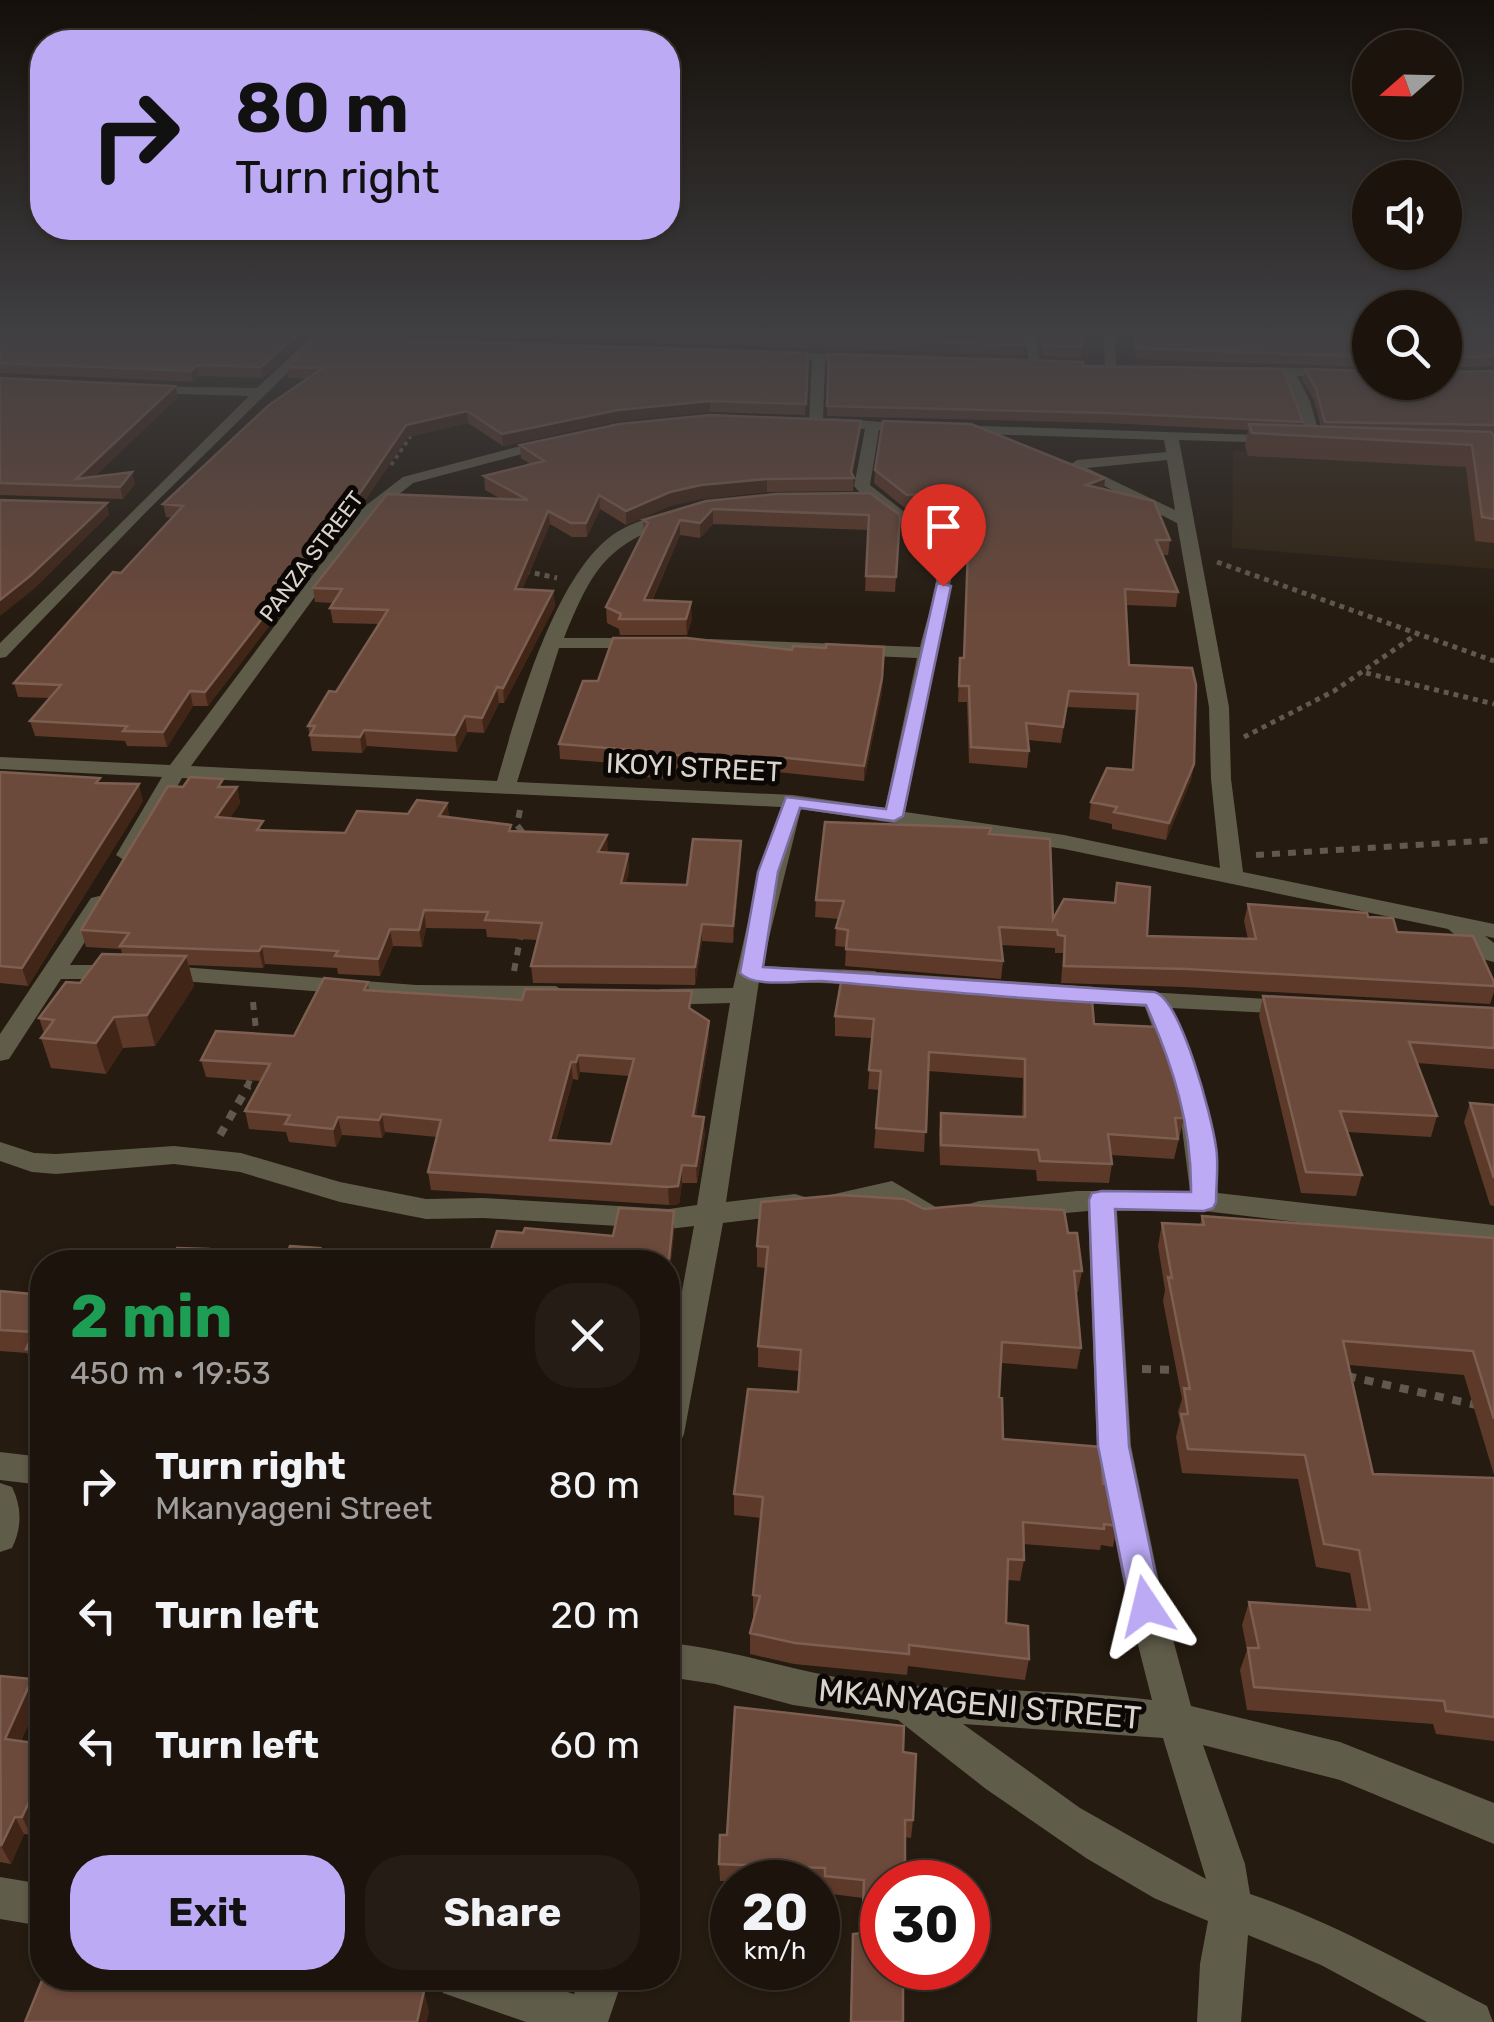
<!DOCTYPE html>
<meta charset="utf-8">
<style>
:root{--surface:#1c140c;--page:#251d15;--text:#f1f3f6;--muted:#a09e9d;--line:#3a332d;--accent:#bcaaf5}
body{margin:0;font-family:Rubik,sans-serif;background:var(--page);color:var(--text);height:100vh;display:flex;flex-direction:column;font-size:38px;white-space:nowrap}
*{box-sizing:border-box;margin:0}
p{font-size:32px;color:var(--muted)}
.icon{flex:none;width:55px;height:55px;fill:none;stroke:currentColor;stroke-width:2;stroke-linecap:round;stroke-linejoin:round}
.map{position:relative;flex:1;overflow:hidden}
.drawer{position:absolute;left:30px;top:1250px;width:650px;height:740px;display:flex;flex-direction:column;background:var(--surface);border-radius:40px;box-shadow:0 2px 8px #0004,0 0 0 2px var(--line)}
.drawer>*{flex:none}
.banner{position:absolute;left:30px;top:30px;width:650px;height:210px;border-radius:40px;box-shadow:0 2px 8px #0004,0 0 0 2px var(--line);background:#bcaaf5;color:#111;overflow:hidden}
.needle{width:65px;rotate:250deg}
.tools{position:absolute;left:1352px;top:30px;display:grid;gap:20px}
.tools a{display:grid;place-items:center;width:110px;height:110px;border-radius:50%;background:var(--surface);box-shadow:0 2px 8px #0004,0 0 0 2px var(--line);font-size:50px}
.speed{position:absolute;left:710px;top:1860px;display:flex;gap:20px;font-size:50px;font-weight:700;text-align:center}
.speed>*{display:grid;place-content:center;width:130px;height:130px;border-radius:50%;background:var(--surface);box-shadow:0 2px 8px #0004,0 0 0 2px var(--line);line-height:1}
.speed small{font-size:25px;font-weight:400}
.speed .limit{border:15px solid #d22;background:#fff;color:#111}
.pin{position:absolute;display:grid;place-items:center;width:85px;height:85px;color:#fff;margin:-102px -42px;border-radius:50% 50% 50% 0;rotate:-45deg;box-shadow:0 0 10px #0007}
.pin .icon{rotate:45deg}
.me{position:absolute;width:110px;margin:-55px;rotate:350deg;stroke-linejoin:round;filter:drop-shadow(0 0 8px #0008)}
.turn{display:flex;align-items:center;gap:35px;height:210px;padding:0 40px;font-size:45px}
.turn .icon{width:130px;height:130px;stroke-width:2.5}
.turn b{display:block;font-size:70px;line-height:85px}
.round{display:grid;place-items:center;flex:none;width:105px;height:105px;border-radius:40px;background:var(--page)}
.headline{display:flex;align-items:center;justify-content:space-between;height:170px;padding:0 40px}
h1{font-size:60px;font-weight:700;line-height:75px;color:#1e9e55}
.primary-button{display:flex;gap:20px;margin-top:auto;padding:20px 40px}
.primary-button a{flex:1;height:115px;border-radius:40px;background:var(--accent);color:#111;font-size:40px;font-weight:700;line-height:115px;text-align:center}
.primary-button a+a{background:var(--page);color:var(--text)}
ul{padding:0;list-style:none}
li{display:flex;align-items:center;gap:30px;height:130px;padding:0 40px}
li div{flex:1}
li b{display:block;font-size:38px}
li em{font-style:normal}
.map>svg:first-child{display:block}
.built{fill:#312312}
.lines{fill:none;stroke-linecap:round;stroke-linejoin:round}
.path-far3{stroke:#61584f;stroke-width:4;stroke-dasharray:4 4;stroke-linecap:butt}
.path-far2{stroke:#61584f;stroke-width:5;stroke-dasharray:5 5;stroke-linecap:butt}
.path-far1{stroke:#61584f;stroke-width:6;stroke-dasharray:8 8;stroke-linecap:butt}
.path{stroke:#61584f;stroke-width:8;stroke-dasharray:9 9;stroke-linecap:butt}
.minor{fill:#605c4a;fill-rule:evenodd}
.wall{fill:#5d3929;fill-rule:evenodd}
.shaded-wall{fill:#412618}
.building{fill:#6b493b;stroke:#7c5f51;stroke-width:2.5;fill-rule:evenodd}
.route{fill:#bcaaf5;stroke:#7a6e9f;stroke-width:2.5}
.labels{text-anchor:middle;stroke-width:10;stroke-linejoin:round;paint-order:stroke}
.far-street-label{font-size:22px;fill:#d9d3cb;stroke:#0b0704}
.street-label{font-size:28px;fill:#d9d3cb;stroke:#0b0704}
.near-street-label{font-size:32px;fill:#d9d3cb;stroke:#0b0704}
</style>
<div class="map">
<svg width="1494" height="2022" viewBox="0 0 1494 2022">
<rect width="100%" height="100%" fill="#251b10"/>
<path class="built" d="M1233,451L1477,453L1494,498V569L1232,548Z"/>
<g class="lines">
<path class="path-far3" d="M391,465L410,437L403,433"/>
<path class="path-far2" d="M1217,562L1494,661
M525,571L557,578
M1366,673L1494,704
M1244,737L1334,691L1417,634"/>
<path class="path-far1" d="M520,810L517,825L524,834
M1256,855L1494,840
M514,971L521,934
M253,1002L257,1039
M247,1088L251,1076"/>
<path class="path" d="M220,1135L248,1086
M1142,1369L1185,1370
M1347,1376L1481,1406"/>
<path class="minor" d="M314,334H327L147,511L6,657L0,658V643L249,396L142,393L137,392V386L257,388Z
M1024,334H1036L1041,368L1030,365Z
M1103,334H1115L1116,369L1105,366Z
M770,352L860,354L866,358L860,362L825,361L823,421L816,425L809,421L812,360L775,359L769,355Z
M1250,367L1370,370V378L1297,376L1310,401L1321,440L1314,444L1307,440L1296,401L1283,376L1245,374V368Z
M830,418L919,425V431L914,432L879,430L870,485L934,535L953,570L905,812L1064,835L1220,868L1211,779L1209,707L1177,523L1067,467L1077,460L1166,452L1164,440L954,433L947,429L954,425L1284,436L1286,439L1279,443L1179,440L1229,707L1231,779L1243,872L1494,924V938L1485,936L1494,943V962L1486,960L1448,929L1064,849L801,809L762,966L875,971L887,978L875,985L759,981L726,1202L795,1194L805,1197L809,1204L805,1211L795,1214L723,1223L684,1434L680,1443L668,1447V1367L694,1226L669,1229L483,1218L426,1219L340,1202L240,1172L174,1164L56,1174L32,1172L0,1161V1142L34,1153L56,1154L174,1146L241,1153L340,1182L426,1199L483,1198L669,1209L697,1205L730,1003L661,1005L649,997L661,989L733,988L758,877L781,807L182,778L138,855L127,862L116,855L162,777L0,769V757L170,765L364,507L403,477L551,438L558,442L556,445L413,483L376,513L191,766L497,781C517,712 555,571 617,532C634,521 657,516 676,511L684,516L682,519C607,543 593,567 564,638H643L652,643L643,648H559L517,782L793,795L885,808L917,658L708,649L699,644L708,639L920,647C924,628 939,587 936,569C931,530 877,514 854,486L865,429L825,425L823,422ZM1167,460L1175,510L1087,468Z
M99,896L110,903L70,965H155L416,985L556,986L568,994L556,1002L416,999L155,979H61L9,1059L0,1061V1034L91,898Z
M1060,987L1303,1001L1306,1006L1294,1014L1171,1008L1204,1097L1218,1193L1494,1225V1245L1204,1211H1117L1131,1446L1164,1606L1191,1706L1340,1742L1494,1803V1844L1340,1780L1203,1745L1245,1864L1250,1894C1333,1922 1409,1966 1487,2006L1493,2022H1427L1321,1965L1248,1935L1241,2022H1197L1200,1964L1208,1921L1154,1898L1086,1858L986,1789L898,1720L793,1705L715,1684L668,1677V1643C734,1649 797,1673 862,1681C958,1692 1056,1688 1152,1700L1128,1606L1097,1446L1088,1211L979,1221L969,1218L965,1211L969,1204L979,1201L1077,1191H1190L1178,1097L1145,1007L1051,1000L1048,995ZM963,1724L1163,1738L1206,1879L1080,1808Z
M892,1181L939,1209L943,1216L939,1223H912L887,1202L840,1212L830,1209L826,1202L830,1195Z
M0,1452L42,1457V1485L0,1480Z
M0,1483L12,1487C22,1507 22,1528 12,1548L0,1552Z
M0,1877L42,1884V1926L0,1919Z
M436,1978H523L574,1994L580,1978H623L608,2022H526L443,1993Z"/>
</g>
<path class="wall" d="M11,334H310L263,378L199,376L193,382L0,373V335Z
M411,334H1023L1025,345L1024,355Z
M1037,334H1082L1081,358L1044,356Z
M1132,334H1370V367L1136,359Z
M1445,334H1494V366L1445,368Z
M808,353L805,415L710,412L619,421L503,446L468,423L408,437L364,502L208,706H193L167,747L127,746L125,741L35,736L30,721L49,698L18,697L14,683L173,518L166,517L163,504L307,379L288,378L287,367Z
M829,354L1083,366L1303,422L1302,426L1321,427L1314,400L1302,380L1305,369L1448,372L1494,371V543L1475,541L1466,467L1248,456L1245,446L1248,430L1107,423L827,416Z
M0,378L175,386L178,397L94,477L135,484L123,499L0,495Z
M860,434L852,475L854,478L853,491L767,492L701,499L670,506L626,525L600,509L587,537H572L550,524L522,590L553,591L555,606L504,703H499L484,733L467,732L457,752L367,746L362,753L312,751L308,726L336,692L379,624L333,623L330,608L333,603L315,602L313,588L501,499L485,490L484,476L530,464L521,458L520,445Z
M875,470L1104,489L1170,540L1168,555H1162L1178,592L1176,607L1126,605L1129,665L1194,764L1191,780L1166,840L1112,829V824L1089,819L1091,802L1132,770L1136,710L1067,707L1061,743L1028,740L1029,751L1027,768L969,763L967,702H958L960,658H964L967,563H960L956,505L906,509L874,483Z
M706,501L900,515L895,592L865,591L868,530L713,524L700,538L680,535L652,601L692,618L687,635H620L619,629L607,623L606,607L644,532L643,520Z
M884,647L882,692L864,781L777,772V776L676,770L674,779L627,776V764L560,759L559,744L598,681L792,650Z
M0,772L101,783L143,801L28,986L0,983Z
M183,787H237L240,803L230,818L265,830L345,833L447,803L449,817L608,851L607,853L628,854L629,870L626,883L687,885L741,841V858L733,943L702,941L695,985L533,983L531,966L537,940L487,937L486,929L426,928L422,947L393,946L380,976L338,974L337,968L265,964L263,968L189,965L194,986L155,1046L123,1048L106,1074L51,1068L41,1038L44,1033L39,1018L80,983L122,954L121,949L86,947L81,930Z
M991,828L990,834L1053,919L1114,903L1117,883L1147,936L1248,939L1244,921L1248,904L1368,917L1494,982V992L1490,1004L1184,987L1061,983L1063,953H1055V948L1001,945L1003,961L1001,979L845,966L846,947L835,946L836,928L839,919L815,917L816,900Z
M368,982L369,990L692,1009L709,1038L696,1116L705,1134L697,1183H682L679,1204L669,1205L431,1190L428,1172L437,1137L385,1132L382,1138L342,1135L336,1147L289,1142L286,1132L249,1129L245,1111L261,1081L206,1077L201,1060L294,1036ZM580,1072L629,1076L611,1144L556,1141L573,1079L578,1080Z
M1263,996L1494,1008V1069L1417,1063L1437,1116L1431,1137L1347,1132L1362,1175L1356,1196L1301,1193L1259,1016Z
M835,1016L1094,1024L1184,1118L1174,1159L1111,1155L1112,1164L1109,1183L1037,1181L1036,1170L940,1165L939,1133L941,1113L1022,1117L1023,1078L928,1071L924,1152L874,1148L879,1090L868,1089L872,1038L835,1036Z
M1470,1103L1494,1105V1206L1490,1205L1464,1122Z
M924,1209L1068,1233L1082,1271L1078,1292H1076L1081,1348L1077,1369L1001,1363L999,1397L1003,1439L1103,1484L1117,1526L1113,1547L1101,1545L1100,1550L1023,1544L1024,1560L1020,1581L1007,1580L1006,1623L1029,1659L1025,1680L908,1666L907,1675L794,1664L750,1654V1633L754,1617L753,1616V1595L761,1518L734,1515V1494L798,1392L799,1371L758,1367V1346L766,1268L757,1267V1246Z
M1202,1216L1494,1238V1475L1464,1375L1349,1365L1373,1474L1494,1478V1741L1436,1734L1433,1724L1247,1710L1240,1670L1247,1650L1242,1625L1249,1602L1357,1609L1350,1573L1316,1567L1298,1479L1182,1473L1176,1437L1180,1420L1178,1412L1182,1399L1163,1301L1165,1290L1158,1246L1162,1223L1200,1225Z
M674,1232L669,1280H668V1262H487L523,1233L613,1236Z
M0,1291L42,1295V1372L34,1371L27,1353L0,1351Z
M0,1676L40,1697L21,1741L31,1835L24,1834L11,1864L0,1862Z
M903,1752L913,1820L911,1838L905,1837L903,2022H850L853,1934H861L863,1898L824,1893V1885H818V1882L720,1881L719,1864L727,1835Z"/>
<path class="shaded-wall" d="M298,334H310L263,378L261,367Z
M197,365L199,376L193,382L191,371Z
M175,386L178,397L84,486L76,479Z
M710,401V412L619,421L503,446L502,434L618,410Z
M467,411L468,423L408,437L364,502L208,706L205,692L406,425Z
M861,421L860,434L852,478L851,472Z
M132,472L135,484L123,499L120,487Z
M1105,478L1104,492L1086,485Z
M767,479V492L701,499L670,506L626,525V511L670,492L701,485Z
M599,495L600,509L587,537L586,523Z
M107,503L109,515L34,589L0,616V600Z
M713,509V524L700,538V523Z
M548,511L550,524L516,604L515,589Z
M680,520V535L645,616L644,600Z
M553,591L555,606L504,703L503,688Z
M691,602L692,618L687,635L686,619Z
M882,678V692L864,781V766Z
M497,687L499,703L484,733L482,718Z
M190,691L193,706L167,747L163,732Z
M465,716L467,732L457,752L455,735Z
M364,730L367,746L362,753L360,737Z
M1194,764L1191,780L1166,840L1169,823Z
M139,784L143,801L28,986L22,968Z
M237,787L240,803L220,834L216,817Z
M447,803L449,819L439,816Z
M607,835L608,851L599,869L598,852Z
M741,841V858L733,943V926Z
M628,854L629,870L622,900L621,883Z
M424,910L426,928L422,947L419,930Z
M702,924V941L695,985V967Z
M390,929L393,946L380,976L378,959Z
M262,946L265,964L263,968L259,951Z
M186,956L194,986L155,1046L147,1015Z
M114,1017L123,1048L106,1074L96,1043Z
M709,1021V1038L693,1133V1116Z
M578,1055L580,1072L578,1080L576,1062Z
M571,1062L573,1079L551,1158L550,1140Z
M382,1114L385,1132L382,1138L379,1120Z
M338,1117L342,1135L336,1147L333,1129Z
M704,1117L705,1134L697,1183L696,1166Z
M682,1165V1183L679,1204L669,1205L668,1187Z
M674,1211V1232L669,1280V1259Z
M32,1679L40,1697L14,1756L5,1739Z
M42,1774V1810L31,1835L22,1817Z
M15,1817L24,1834L11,1864L1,1846Z
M424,1991L429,2011L427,2022H417Z"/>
<path class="building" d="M11,334H298L261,367L197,365L191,371L0,363V335Z
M706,334H1023L1025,345Z
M1041,334H1082V347L1045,346Z
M1135,334H1370V357L1137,348Z
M1445,334H1494V356L1445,358Z
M318,337L808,353L806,404L710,401L618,410L502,434L467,411L406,425L362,490L205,692L190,691L163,732L123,731L127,726L30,721L61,685L14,683L113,572L121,573L183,506L163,504L269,405L323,368L287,367Z
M829,354L1083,362V366L1283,369L1303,422L1108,413L827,406Z
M1305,369L1370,371V382H1445V369L1448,372L1494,371V425L1325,422L1316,389Z
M0,378L175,386L76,479L132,472L120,487L0,483Z
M710,415L861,421L851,472L854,478L767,479L701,485L670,492L626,511L599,495L586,523H571L548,511L515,589L553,591L503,688L497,687L482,718L465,716L455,735L364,730L360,737L310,735L315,726H308L329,691L336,692L388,610L330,608L342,589L313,588L387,494L528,500L484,476L544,461L520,445L619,424Z
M883,421L971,424L1105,478L1086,485L1154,501L1170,540H1156L1178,592L1125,589L1129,665L1192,668L1196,685L1194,764L1169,823L1114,812L1117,807L1091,802L1107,768L1133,770L1138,694L1069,691L1063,727L1026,723L1029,751L971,747L969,686H959L960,658H964L968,549L961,548L957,491L907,495L875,470Z
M1249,424L1491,432L1494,436V519L1482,517L1472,445L1252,433Z
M870,493L900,515L896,577L866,576L869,515L713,509L700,523L680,520L644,600L691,602L686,619H619L621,614L606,607L648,523L643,520L706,501L776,494Z
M0,500L107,503L30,576L0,600Z
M613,638H687L792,650L793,646L826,648V644L884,647L882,678L864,766L778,757L777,761L675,755L674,763L626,760L632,750L559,744L583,681H598Z
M0,772L100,778L96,783L139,784L22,968L0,966Z
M190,777L223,779L218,787H237L216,817L263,821L257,830L345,833L357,811L408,814L417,800L447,803L439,816L511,825L509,831L607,835L598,852L628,854L621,883L687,885L693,839L741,841L733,926L702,924L695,967L531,966L542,923L485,920L488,912L424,910L419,930L390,929L378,959L335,956L338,951L262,946L259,951L120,946L129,933L81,930L168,786L183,787Z
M825,822L991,828L989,834L1050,839L1053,919L1064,899L1115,903L1117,883L1150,887L1147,936L1256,939L1248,904L1367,913L1368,917L1393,918L1397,932L1473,936L1494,982V986L1187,969L1064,966L1065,936L1058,935L1057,930L999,927L1003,961L846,949L848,930L836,928L844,901L816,900Z
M102,954L186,956L147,1015L114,1017L96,1043L41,1038L54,1020L39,1018L66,982L80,983Z
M843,971L1091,988L1094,1024L1158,1027L1178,1078L1184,1118H1175L1178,1139L1108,1134L1112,1164L1040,1161L1038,1150L941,1145V1113L1025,1117V1059L929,1052L926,1132L876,1128L881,1071L869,1070L874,1019L835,1016Z
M324,978L368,982L364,990L522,1000L525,989L692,991L689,1008L709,1021L693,1116L704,1117L696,1166L682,1165L678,1186L668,1187L428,1172L441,1120L382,1114L379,1120L338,1117L333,1129L285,1124L290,1115L245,1111L270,1064L201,1060L216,1031L294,1036ZM578,1055L634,1059L611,1144L550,1140L571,1062H576Z
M1263,996L1494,1008V1048L1409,1042L1437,1116L1340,1111L1362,1175L1306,1172Z
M1470,1103L1494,1105V1178Z
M840,1195L904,1199L924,1209L968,1205L1064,1210L1068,1233H1077L1082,1271H1074L1081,1348L1002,1342L999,1397L1002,1398L1003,1439L1101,1447L1103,1484L1109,1485L1117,1526L1104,1524V1529L1023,1522L1024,1560L1008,1559L1006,1623L1028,1626L1029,1659L909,1645V1654L795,1643L750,1633L760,1596L753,1595L763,1497L734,1494L748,1389L798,1392L801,1350L758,1346L768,1247L757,1246L761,1202Z
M619,1208L674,1211L669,1259L665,1258L664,1262H487L497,1231L523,1233L525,1228L613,1236Z
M1202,1216L1494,1238V1419L1473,1351L1343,1341L1373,1474L1494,1478V1717L1446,1711L1444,1701L1254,1687L1248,1648H1259L1249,1602L1370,1610L1359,1550L1324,1544L1305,1455L1188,1449L1181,1414H1188L1184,1388L1190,1389L1168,1277L1172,1278L1162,1223L1204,1225Z
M290,1246L320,1248L318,1252L375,1257L373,1262H170L177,1248L208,1249L206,1254L285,1259Z
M0,1291L42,1295V1350L26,1349L34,1332L0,1330Z
M0,1676L32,1679L5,1739L42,1744V1774L22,1817H15L1,1846Z
M735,1707L904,1726L903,1752L916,1754L913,1820H905V1882H882V1968H903V2022H851L853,1934L862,1933L864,1880L825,1876V1868L719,1864L720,1835H727Z
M43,1978H302L301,1980L424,1991L417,2022H25Z"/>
<linearGradient id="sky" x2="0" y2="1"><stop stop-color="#140f09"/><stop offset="0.54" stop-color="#403f42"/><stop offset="1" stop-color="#403f42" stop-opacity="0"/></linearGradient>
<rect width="1494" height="617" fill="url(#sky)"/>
<path class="route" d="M937,583L951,586L903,816L894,821L800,808L778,872L763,967L1154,992C1181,998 1212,1118 1216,1147C1219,1164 1216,1184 1216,1202L1213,1208L1204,1211L1115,1209L1129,1446L1162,1606L1158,1616L1146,1621L1134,1616L1130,1606L1098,1446L1089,1200L1092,1193L1102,1191L1191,1192C1192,1126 1173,1065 1146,1005C1037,1001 930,990 822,981C800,980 755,989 740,973L758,872L786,797L886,809Z"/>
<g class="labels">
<g class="far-street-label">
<text transform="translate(311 556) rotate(-53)" y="8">PANZA STREET</text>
</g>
<g class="street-label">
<text transform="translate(694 767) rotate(3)" y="10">IKOYI STREET</text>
</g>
<g class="near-street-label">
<text transform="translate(980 1704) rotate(5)" y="11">MKANYAGENI STREET</text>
</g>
</g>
</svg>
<div class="tools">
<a><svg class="needle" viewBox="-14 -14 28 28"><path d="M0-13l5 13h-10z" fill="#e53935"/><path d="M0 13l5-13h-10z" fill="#a09e9d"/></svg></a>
<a><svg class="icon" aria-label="sound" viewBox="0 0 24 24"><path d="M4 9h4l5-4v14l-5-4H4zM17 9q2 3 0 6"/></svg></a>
<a><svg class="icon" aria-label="search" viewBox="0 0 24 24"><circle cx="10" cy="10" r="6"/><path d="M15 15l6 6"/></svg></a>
</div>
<div class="speed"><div>20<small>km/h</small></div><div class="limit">30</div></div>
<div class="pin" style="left:943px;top:586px;background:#d93025"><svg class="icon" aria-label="arrive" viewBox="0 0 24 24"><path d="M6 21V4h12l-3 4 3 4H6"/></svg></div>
<svg class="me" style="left:1146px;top:1606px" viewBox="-20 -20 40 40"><path d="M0-17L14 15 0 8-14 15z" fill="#bcaaf5" stroke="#fff" stroke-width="4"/></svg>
<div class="banner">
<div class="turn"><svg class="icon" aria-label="right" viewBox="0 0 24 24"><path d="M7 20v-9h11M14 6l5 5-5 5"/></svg><div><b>80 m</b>Turn right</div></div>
</div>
<section class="drawer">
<div class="headline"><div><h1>2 min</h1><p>450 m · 19:53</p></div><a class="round"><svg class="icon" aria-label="close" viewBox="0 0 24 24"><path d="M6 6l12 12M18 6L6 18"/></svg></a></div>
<ul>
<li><svg class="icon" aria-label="right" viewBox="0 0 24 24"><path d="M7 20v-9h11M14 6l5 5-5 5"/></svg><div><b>Turn right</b><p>Mkanyageni Street</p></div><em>80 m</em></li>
<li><svg class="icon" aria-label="left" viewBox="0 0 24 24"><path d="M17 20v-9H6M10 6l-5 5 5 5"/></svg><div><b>Turn left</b></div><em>20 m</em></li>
<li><svg class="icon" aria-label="left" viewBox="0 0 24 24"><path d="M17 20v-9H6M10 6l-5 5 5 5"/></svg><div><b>Turn left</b></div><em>60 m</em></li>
</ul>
<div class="primary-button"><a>Exit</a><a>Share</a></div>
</section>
</div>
